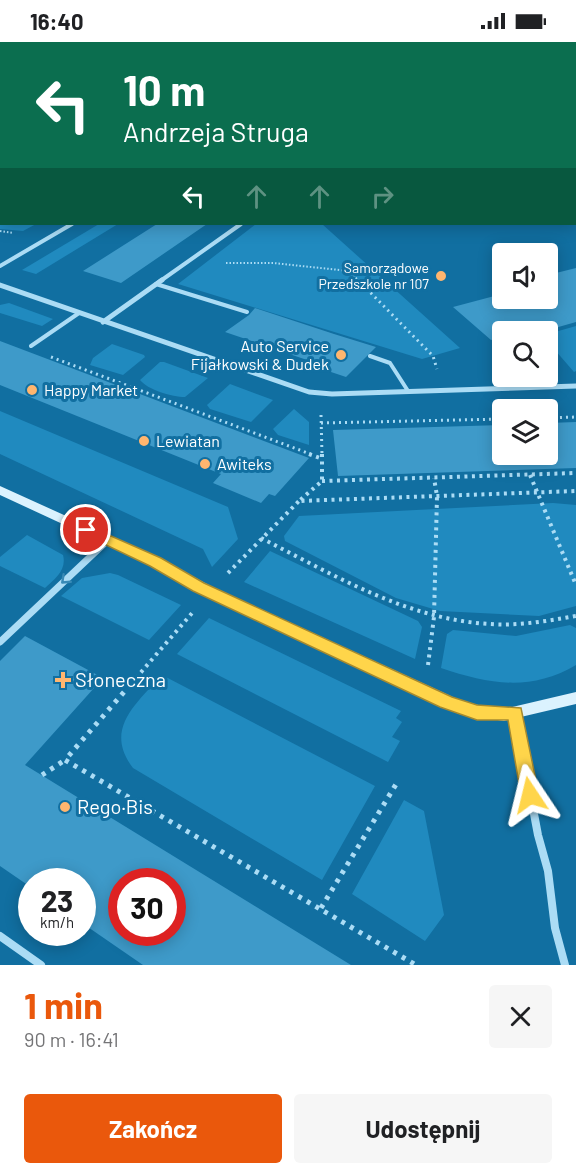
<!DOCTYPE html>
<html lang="pl">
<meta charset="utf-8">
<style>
:root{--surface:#fff;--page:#f6f6f6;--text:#202124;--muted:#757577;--accent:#ea580c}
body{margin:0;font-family:Barlow,sans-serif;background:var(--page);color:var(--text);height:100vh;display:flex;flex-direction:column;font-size:22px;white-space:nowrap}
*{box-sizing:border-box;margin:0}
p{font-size:20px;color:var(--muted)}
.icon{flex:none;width:33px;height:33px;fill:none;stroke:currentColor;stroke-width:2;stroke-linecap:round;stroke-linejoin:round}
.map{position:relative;height:923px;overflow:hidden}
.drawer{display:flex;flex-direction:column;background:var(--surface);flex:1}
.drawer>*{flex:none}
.guide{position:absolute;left:0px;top:0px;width:576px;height:183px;box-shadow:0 3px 15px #0003;background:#0b6e4f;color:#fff;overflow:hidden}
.fabs{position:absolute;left:492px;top:201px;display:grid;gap:12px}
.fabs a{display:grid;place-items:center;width:66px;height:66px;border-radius:6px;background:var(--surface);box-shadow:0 3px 15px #0003;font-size:30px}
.speed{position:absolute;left:18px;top:826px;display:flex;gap:12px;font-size:30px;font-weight:700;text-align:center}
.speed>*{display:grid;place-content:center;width:78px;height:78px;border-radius:50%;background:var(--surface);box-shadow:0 3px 15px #0003;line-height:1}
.speed small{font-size:15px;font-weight:400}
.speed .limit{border:9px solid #d22;background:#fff;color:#111}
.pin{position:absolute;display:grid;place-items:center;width:51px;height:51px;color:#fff;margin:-26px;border:3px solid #fff;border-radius:50%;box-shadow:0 2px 6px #0007}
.me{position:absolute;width:66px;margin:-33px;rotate:350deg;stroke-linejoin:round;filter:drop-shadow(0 0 4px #0008)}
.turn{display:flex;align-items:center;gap:21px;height:126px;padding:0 24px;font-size:27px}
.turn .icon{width:78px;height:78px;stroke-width:2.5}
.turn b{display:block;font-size:42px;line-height:51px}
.lanes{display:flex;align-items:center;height:57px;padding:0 24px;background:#0003;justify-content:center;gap:30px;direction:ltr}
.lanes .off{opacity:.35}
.round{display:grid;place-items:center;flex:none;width:63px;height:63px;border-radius:6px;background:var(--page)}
.head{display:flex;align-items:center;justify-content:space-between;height:102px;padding:0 24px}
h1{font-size:36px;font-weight:700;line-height:45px;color:var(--accent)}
.button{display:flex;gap:12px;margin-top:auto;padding:12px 24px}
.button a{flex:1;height:69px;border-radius:6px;background:var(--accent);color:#fff;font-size:24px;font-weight:700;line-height:69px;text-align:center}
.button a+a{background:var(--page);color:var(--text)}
.status{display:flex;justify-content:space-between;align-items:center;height:42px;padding:0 30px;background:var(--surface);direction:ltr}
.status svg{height:16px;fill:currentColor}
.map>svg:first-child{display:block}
.green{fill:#208abf}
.building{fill:#3e9ac9;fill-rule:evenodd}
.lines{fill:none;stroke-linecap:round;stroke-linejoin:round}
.path-far3{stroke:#abdcf5;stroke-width:2;stroke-dasharray:1.5 2;stroke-linecap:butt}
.path-far2{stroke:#abdcf5;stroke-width:3;stroke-dasharray:2 4;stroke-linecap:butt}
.path-far1{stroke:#abdcf5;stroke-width:4;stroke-dasharray:3 4.5;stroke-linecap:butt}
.path{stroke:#abdcf5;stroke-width:5;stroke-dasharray:4 6;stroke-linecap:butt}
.lane{stroke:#abdcf5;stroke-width:4}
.street-far4{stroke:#abdcf5;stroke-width:3}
.street-far3{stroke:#abdcf5;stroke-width:4}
.street-far2{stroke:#abdcf5;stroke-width:5}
.street-far1{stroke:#abdcf5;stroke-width:7}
.street{stroke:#abdcf5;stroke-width:8}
.secondary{fill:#dbf2fe;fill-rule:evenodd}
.oneway{stroke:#388ab6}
.route{fill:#ffd54a;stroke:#a68a30;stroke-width:1.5}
.poi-dot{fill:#ffb66f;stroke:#116fa1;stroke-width:2}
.labels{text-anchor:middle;stroke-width:6;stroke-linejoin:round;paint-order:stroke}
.far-poi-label{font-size:14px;fill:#fff;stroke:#116fa1;text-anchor:end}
.poi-label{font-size:16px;fill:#fff;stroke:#116fa1;text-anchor:start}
.near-poi-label{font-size:20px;fill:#fff;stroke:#116fa1;text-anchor:start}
</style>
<div class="status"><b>16:40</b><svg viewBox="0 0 49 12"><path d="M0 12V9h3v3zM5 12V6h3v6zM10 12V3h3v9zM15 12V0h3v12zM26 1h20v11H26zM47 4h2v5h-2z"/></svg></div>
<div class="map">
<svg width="576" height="923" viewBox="0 0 576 923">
<rect width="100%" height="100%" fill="#116fa1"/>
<path class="green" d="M0,98L2,182H36L23,189L0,187Z
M99,182H118L36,232L22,228Z
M256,182H322L460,306L422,317L178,242Z
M9,261L53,277L42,284L0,271V263Z
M576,284V329L574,330L548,300V292Z
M112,302L144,313L145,315L123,333L90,323L93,316Z
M160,320H164L208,336L185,355C172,355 148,348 140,338Z
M230,342L273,358L251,380L210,367L207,363Z
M294,367L309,380V403L278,393L273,387Z
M0,369L228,465L238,497L212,525L203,507L0,412Z
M553,461L576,463V564L539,574L440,569L396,556L285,499L284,494L299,474Z
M27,493L63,513C67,528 55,537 45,546L0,524V515Z
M270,509L418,579L422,585L415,617L244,540Z
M110,531L118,533L181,563L149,598L61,554L82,536Z
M209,576L401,669L396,676L402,680L392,695L400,699L388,720L177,612Z
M570,583L576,586V623C530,650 489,642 441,626L447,592L453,588L516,594Z
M162,633L375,744L322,838L133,726C103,687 137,661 162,633Z
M404,758L424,769L444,873L425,899L352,852Z"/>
<path class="building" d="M157,182H207L121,241L83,229Z
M576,226V280L541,290H502V295L491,298L453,265L502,252V256H548V233Z
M255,266L334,292L376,305L346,335L304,321L307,318L225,290L249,273Z
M0,299L309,416L275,454L269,452L261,461L213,441L221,432L0,343Z
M576,380V426L338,434L333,388L502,383V412H548V381Z
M25,594L103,636L25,723L351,923H143L82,881V840H32V846L0,824V619ZM122,840H172V891H122Z"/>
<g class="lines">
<path class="path-far3" d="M441,0L444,2
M100,1H196
M353,1L364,0
M0,189L13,191
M226,221H273L349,229L360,240"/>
<path class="path-far2" d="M358,238L433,314L437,327
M51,315L313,413
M321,373L322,413
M548,376L576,375
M321,381L502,377"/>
<path class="path-far1" d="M309,412L323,417
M322,412V439L299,459L576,449
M530,433L576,543
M322,439L576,431
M261,496C332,532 408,578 490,582C519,584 547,579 576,574
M228,531L299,459
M428,623L434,575L437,454L434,436
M136,636L193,570"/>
<path class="path" d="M137,635L65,718L416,923
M42,733L65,718
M321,866L398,739"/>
<path class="lane" d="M156,242L247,270
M31,304L79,271
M370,314L390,321L408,349"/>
<path class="street-far4" d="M77,2L81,0
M558,2L568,0"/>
<path class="street-far3" d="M0,224L72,182
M159,240L241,182"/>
<path class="street-far2" d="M0,243L309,350L332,352L576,344
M103,280L162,238"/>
<path class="street-far1" d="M0,600L108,498"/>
<path class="street" d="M515,671L538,793L548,829L555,886L565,923
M0,894L41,923"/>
<path class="secondary" d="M0,444L161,517L216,547L466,661L504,667L576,650V662L504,679L459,672L206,555L151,523L0,453Z"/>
</g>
<defs><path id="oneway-chevron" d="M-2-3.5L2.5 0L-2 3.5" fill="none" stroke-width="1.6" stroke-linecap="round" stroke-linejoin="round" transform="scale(1.5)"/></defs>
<use class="oneway" href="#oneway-chevron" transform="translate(65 538) rotate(137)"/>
<path class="route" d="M86,483L161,516L204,541L452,655L477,663L521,666L539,753L537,759L530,761L524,759L521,753L508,678H477L440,665L193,549L150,524L81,491L79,488Z"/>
<g class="poi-dot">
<circle cx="441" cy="234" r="6"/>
<circle cx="341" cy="313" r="6"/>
<circle cx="32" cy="348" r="6"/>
<circle cx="144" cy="399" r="6"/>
<circle cx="205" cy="422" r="6"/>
<path d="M60 629h6v6h6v6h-6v6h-6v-6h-6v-6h6z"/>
<circle cx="65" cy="765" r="6"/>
</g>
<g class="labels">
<g class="far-poi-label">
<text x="429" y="231">Samorządowe<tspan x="429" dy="16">Przedszkole nr 107</tspan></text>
</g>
<g class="poi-label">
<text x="329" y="310" text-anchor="end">Auto Service<tspan x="329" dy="18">Fijałkowski &amp; Dudek</tspan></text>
<text x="44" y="354">Happy Market</text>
<text x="156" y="405">Lewiatan</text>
<text x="217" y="428">Awiteks</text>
</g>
<g class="near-poi-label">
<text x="75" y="645">Słoneczna</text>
<text x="77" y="772">Rego·Bis</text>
</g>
</g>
</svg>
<div class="fabs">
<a><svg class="icon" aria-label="sound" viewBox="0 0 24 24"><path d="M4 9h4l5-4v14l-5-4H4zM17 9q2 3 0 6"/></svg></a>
<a><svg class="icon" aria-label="search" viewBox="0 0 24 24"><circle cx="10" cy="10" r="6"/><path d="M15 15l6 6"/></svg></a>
<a><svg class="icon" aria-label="layers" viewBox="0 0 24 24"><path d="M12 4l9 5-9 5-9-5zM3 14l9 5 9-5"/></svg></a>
</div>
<div class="speed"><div>23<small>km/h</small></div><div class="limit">30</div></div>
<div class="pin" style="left:86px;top:488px;background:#d93025"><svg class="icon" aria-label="arrive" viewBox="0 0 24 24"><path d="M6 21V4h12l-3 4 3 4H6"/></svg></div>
<svg class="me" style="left:530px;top:753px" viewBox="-20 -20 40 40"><path d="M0-17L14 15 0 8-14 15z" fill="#ffd54a" stroke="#fff" stroke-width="4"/></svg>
<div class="guide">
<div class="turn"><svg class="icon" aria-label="left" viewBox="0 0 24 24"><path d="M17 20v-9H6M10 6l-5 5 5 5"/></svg><div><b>10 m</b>Andrzeja Struga</div></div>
<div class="lanes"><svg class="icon" aria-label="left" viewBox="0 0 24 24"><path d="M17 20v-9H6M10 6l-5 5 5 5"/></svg><svg class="icon off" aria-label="ahead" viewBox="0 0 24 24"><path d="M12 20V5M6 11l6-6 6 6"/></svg><svg class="icon off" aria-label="ahead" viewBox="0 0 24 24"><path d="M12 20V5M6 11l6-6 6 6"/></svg><svg class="icon off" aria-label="right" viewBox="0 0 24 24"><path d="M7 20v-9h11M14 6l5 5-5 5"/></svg></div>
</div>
</div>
<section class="drawer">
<div class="head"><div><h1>1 min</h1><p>90 m · 16:41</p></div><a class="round"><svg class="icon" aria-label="close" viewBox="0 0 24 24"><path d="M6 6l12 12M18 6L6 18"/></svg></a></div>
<div class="button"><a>Zakończ</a><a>Udostępnij</a></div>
</section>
